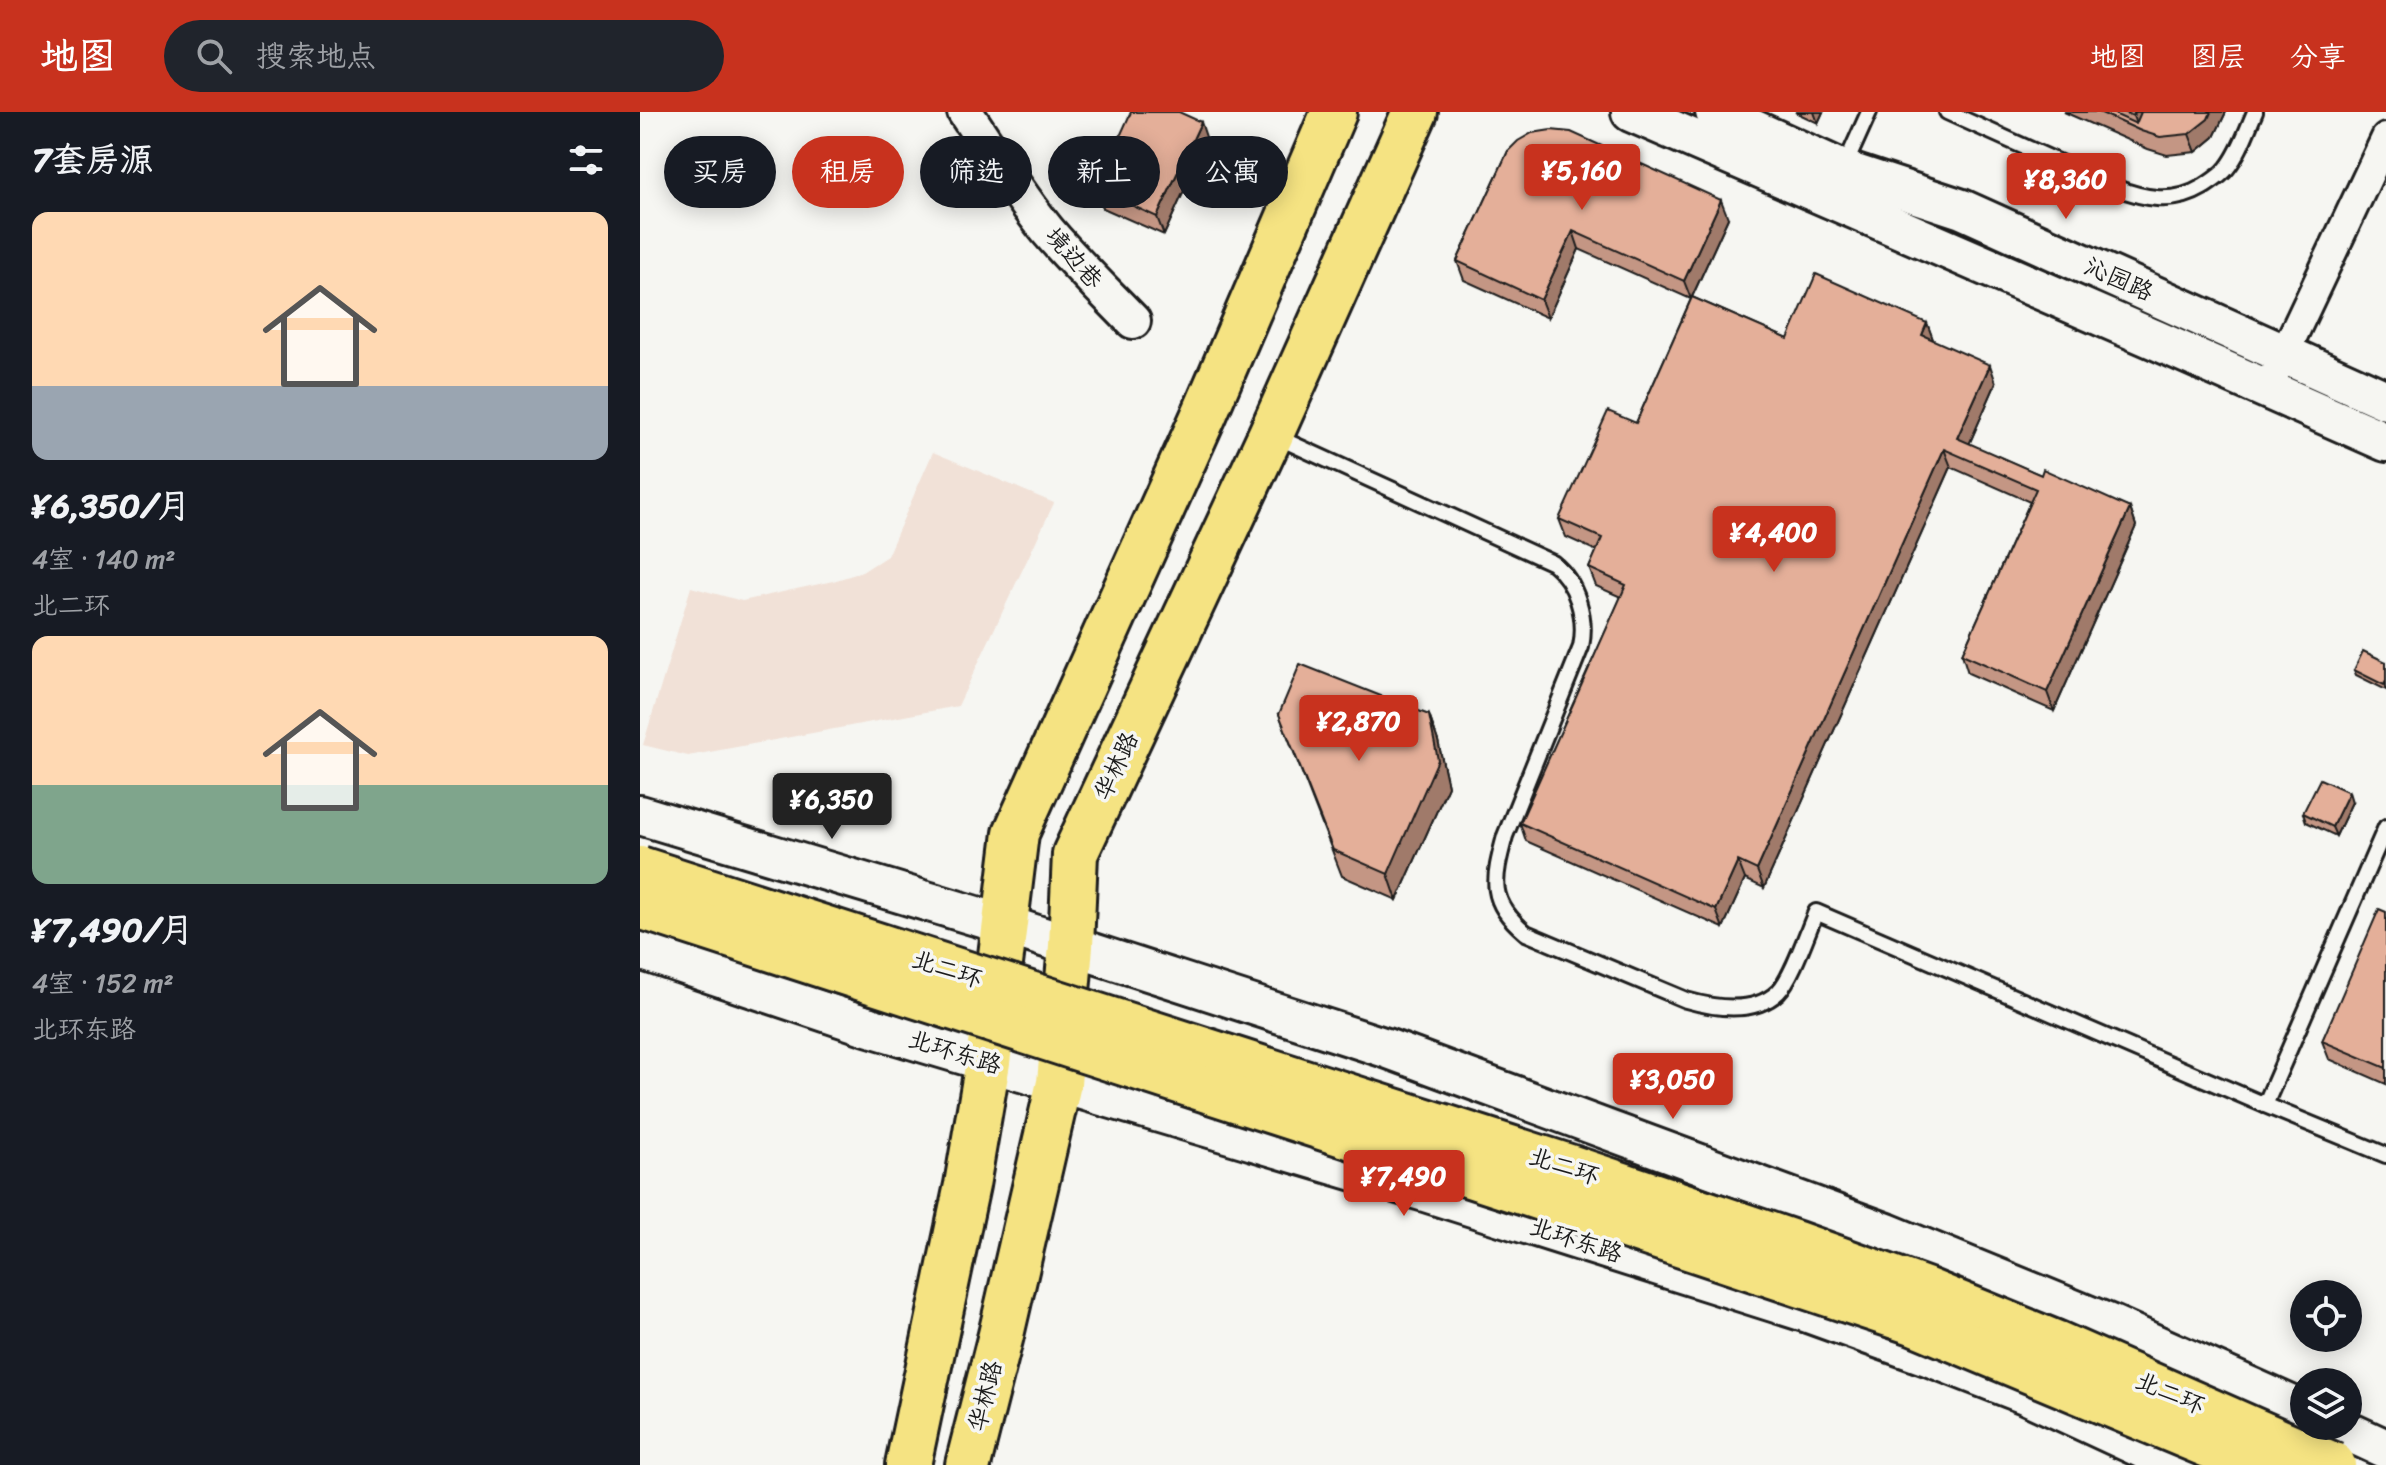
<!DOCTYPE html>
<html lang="zh">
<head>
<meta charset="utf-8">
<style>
	body { margin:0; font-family:Sriracha,"LXGW WenKai TC",sans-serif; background:#20242c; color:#f1f3f6; height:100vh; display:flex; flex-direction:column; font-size:30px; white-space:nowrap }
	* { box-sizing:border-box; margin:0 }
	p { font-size:26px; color:#9ea1a6 }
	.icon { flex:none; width:44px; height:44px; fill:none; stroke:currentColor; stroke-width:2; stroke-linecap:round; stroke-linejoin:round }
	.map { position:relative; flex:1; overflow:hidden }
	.panel { display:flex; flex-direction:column; background:#171b24; width:640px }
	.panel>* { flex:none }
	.guide { position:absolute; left:24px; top:24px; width:760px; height:72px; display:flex; gap:16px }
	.tools { position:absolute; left:1650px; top:1168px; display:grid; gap:16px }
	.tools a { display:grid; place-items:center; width:72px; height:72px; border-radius:50%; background:#171b24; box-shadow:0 4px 20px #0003; font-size:40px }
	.price { position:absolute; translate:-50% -68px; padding:0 18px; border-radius:8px; background:#c8321e; color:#fff; font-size:26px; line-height:52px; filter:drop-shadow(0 2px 4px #0008) }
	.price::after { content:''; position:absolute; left:50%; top:48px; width:24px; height:18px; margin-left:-12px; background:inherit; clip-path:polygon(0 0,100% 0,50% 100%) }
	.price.selected { background:#222; color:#fff }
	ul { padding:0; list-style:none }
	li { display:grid; align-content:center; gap:16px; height:424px; padding:0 32px }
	li span { display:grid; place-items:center; height:248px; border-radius:16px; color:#555 }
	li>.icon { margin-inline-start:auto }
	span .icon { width:144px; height:144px; fill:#fffc; stroke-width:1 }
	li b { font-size:34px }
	h2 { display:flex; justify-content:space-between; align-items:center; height:96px; padding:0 32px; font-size:34px }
	.pill { padding:0 28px; border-radius:36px; background:#171b24; box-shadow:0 4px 20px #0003; font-size:28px; line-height:72px }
	.pill.selected { background:#c8321e; color:#fff }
	header { display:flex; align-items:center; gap:48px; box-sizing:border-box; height:112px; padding:0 40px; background:#c8321e; color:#fff }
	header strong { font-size:38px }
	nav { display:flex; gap:44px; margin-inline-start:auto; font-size:28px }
	.search { width:560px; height:72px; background:#20242c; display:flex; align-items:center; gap:20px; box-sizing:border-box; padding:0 28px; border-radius:44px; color:#9ea1a6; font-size:30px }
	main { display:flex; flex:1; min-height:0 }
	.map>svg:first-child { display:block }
</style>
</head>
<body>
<header>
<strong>地图</strong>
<div class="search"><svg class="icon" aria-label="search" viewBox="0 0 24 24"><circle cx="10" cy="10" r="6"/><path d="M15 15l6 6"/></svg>搜索地点</div>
<nav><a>地图</a><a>图层</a><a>分享</a></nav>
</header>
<main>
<section class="panel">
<h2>7套房源<svg class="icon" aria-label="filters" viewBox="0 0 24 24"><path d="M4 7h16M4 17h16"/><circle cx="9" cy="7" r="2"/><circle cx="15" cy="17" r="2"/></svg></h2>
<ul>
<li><span style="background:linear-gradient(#ffd9b3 70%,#9aa5b1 0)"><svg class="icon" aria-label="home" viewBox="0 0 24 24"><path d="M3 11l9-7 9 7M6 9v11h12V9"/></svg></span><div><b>¥6,350/月</b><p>4室 · 140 m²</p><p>北二环</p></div></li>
<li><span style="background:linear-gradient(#ffd9b3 60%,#7fa58c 0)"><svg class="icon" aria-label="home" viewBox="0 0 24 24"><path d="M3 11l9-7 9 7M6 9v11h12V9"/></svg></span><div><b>¥7,490/月</b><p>4室 · 152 m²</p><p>北环东路</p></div></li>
</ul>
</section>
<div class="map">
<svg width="1746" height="1353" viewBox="0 0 1746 1353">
	<rect width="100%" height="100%" fill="#f6f6f2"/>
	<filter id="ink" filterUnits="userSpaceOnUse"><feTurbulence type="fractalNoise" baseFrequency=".0125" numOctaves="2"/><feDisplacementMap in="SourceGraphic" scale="16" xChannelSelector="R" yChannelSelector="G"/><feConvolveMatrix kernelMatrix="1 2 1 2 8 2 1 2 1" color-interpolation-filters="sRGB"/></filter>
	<g filter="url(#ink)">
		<path fill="#f1e1d7" d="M293 340 414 391 318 594 48 644 3 633 51 475 102 489 193 469 222 460 247 444Z"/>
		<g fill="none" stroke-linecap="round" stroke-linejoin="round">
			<defs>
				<g id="service">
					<path d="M1307 0 1474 75C1505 87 1533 93 1563 75 1572 69 1581 64 1587 56 1600 40 1607 18 1615 0"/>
					<path d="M1203 58 1229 0"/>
					<path d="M635 324 913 451C937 470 947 506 941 535L865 724C853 769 848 789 886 821L1046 888C1074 896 1114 903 1138 880 1152 866 1167 821 1176 800L1625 993 1746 715"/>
					<path d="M1625 993 1746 1043"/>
				</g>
				<path id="minor" d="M1637 257 1746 26"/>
				<path id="tertiary" d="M325 0C352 40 377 81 407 118 434 150 464 179 493 209"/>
				<g id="secondary">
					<path d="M991 0 1516 228 1746 330"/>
					<path d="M1075 0 1203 58 1322 97 1746 288"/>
					<path d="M0 703 366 813 746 936 1247 1121 1472 1213 1664 1299"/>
					<path d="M0 838 227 914 785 1080 1168 1201 1290 1245 1385 1282 1538 1353"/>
					<path d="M1696 1314 1746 1337"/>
				</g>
				<g id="primary">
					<path d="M268 1353 327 1073 348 950 376 721 564 303 694 0"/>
					<path d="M328 1353 361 1223 419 971 431 834 435 742 631 322 775 0"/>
				</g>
			</defs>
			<use href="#service" stroke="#1c1c1c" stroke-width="20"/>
			<use href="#minor" stroke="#1c1c1c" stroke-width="34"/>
			<use href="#tertiary" stroke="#1c1c1c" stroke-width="40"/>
			<use href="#secondary" stroke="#1c1c1c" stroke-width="44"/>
			<use href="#primary" stroke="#1c1c1c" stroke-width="50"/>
			<use href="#service" stroke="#f6f6f2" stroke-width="14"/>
			<use href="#minor" stroke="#f6f6f2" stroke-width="28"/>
			<use href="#tertiary" stroke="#f6f6f2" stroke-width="34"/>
			<use href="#secondary" stroke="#f6f6f2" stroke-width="38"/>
			<use href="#primary" stroke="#f5e382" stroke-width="44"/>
			<defs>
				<g id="trunk-bridge">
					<path d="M0 757 929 1055 1157 1132 1285 1178 1415 1231 1693 1353"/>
					<path d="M0 794 919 1092 1273 1210 1616 1353"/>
				</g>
			</defs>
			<use href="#trunk-bridge" stroke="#1c1c1c" stroke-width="50" stroke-linecap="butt"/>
			<use href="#trunk-bridge" stroke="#f5e382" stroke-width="44"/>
		</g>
		<g fill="#c49684" stroke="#1c1c1c" stroke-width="2">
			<path d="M1155 0H1183L1178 11Z"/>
			<path d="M1424 0H1586L1574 25 1556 40 1527 43 1508 37Z"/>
			<path d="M567 28 524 123 463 96 456 77Z"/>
			<path d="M868 39 1088 106 1052 185 1148 227 1287 211 1293 228 1356 271 1329 332 1401 363 1490 396 1496 414 1414 599 1328 561 1322 542 1390 390 1311 355 1124 776 1105 767 1083 816 886 729 880 711 981 485 956 474 949 456 957 439 926 425 919 407 996 311 1051 187 939 137 908 206 824 168 817 149Z"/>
			<path d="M1746 550V578L1716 563 1714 558Z"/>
			<path d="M639 602 789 603 798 629 808 674 757 788 702 764Z"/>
			<path d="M1712 690 1696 724 1666 710 1663 701Z"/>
			<path d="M1746 800V972L1689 947 1682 929Z"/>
		</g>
		<g fill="#a07a6b" stroke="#1c1c1c" stroke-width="2">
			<path d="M1174 0H1183L1178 11Z"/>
			<path d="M1495 0H1514L1498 17 1493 4Z"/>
			<path d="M1571 0H1586L1574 25 1556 40 1549 22Z"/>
			<path d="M561 10 567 28 524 123 517 105Z"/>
			<path d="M1081 88 1088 106 1051 187 1044 169Z"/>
			<path d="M933 119 939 137 908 206 901 188Z"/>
			<path d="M1287 211 1294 230 1282 223Z"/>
			<path d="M1350 253 1356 271 1324 344 1317 326Z"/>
			<path d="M1304 337 1311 355 1124 776 1117 758Z"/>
			<path d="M1490 396 1496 414 1414 599 1407 580Z"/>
			<path d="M789 603 798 629 808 674 757 788 748 762Z"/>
			<path d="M1709 680 1712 690 1696 724 1692 715Z"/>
			<path d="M1098 749 1105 767 1083 816 1076 798Z"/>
		</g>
		<g fill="#e4af99" stroke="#1c1c1c" stroke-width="2">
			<path d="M491 0H539L561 10 517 105 456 77Z"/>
			<path d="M1459 0H1470L1496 12 1501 0H1571L1568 7 1549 22 1520 25 1501 19Z"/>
			<path d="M1484 0H1495L1493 4Z"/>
			<path d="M911 18 931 20 1081 88 1044 169 933 119 901 188 817 149 868 39 878 29 892 21Z"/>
			<path d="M1176 162 1287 211 1282 223 1350 253 1317 326 1401 363 1403 357 1490 396 1407 580 1322 542 1396 377 1304 337 1117 758 1098 749 1076 798 880 711 986 473 949 456 962 426 919 407 968 299 996 311 1052 185 1148 227Z"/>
			<path d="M1723 539 1746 550V569L1744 573 1714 558Z"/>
			<path d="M660 552 789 603 798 648 748 762 693 738 639 602Z"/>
			<path d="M1680 667 1709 680 1692 715 1663 701Z"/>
			<path d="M1739 797 1746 800V956L1682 929Z"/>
		</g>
	</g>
	<g text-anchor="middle" stroke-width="7" stroke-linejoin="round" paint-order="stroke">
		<g font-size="24" fill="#1c1c1c" stroke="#f6f6f2">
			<text transform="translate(434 146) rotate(48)" y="8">境边巷</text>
			<text transform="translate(1479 167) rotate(24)" y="8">沁园路</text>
			<text transform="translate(476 654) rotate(-65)" y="8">华林路</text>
			<text transform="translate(307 857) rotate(18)" y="8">北二环</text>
			<text transform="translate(315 940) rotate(17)" y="8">北环东路</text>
			<text transform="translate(924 1054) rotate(18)" y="8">北二环</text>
			<text transform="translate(936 1128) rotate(18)" y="8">北环东路</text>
			<text transform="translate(1530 1281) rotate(23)" y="8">北二环</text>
			<text transform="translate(345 1284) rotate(-76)" y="8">华林路</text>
		</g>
	</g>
</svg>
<div class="tools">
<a><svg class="icon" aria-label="locate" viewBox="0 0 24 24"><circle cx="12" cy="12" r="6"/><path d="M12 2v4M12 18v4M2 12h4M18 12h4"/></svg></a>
<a><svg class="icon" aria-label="layers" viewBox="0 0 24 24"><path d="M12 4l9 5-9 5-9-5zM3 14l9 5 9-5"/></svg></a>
</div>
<b class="price" style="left:942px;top:100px">¥5,160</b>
<b class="price" style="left:1426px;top:109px">¥8,360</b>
<b class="price" style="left:1134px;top:462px">¥4,400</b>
<b class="price" style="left:719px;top:651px">¥2,870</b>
<b class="price selected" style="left:192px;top:729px">¥6,350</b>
<b class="price" style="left:1033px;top:1009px">¥3,050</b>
<b class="price" style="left:764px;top:1106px">¥7,490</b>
<div class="guide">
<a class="pill">买房</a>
<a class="pill selected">租房</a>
<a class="pill">筛选</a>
<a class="pill">新上</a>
<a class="pill">公寓</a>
</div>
</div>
</main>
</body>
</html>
